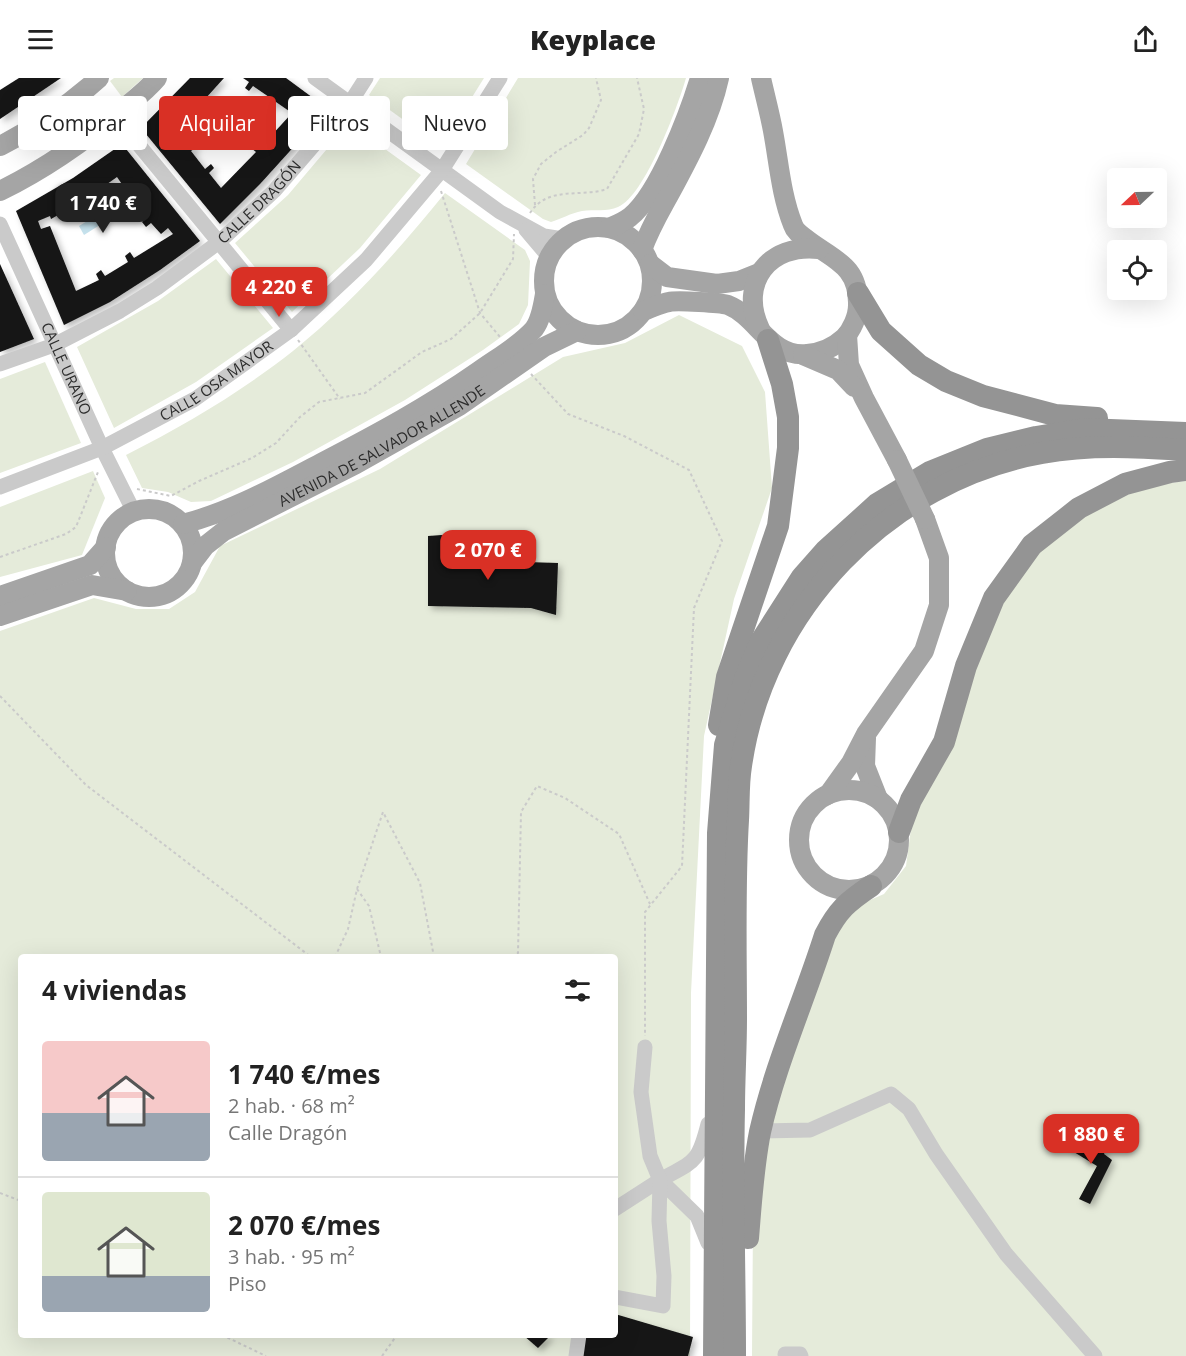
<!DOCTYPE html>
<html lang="es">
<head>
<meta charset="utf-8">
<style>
	body { margin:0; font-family:"Open Sans",sans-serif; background:#f2f2f2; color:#222; height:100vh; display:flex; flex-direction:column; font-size:22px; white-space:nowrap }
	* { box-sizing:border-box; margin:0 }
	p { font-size:20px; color:#767676 }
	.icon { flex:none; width:33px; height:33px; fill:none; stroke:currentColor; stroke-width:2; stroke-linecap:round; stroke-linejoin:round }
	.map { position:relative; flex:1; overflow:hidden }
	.side { position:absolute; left:18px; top:876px; width:600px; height:384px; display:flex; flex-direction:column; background:#fff; border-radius:6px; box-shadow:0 6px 24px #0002 }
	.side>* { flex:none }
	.hud { position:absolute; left:18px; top:18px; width:600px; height:54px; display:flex; gap:12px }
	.needle { width:39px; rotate:248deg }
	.tools { position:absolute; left:1107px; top:90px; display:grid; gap:12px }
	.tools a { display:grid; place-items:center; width:60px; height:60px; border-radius:6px; background:#fff; box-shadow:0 6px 24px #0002; font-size:30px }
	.price { position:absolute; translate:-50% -51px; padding:0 14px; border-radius:12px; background:#d93025; color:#fff; font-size:20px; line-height:39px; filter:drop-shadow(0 2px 3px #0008) }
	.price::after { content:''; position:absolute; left:50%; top:36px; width:18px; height:14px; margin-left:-9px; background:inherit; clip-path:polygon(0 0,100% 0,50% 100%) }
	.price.selected { background:#222; color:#fff }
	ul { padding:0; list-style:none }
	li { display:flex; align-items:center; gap:18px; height:150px; padding:0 24px }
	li+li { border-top:2px solid #e0e0e0 }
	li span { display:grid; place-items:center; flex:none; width:168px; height:120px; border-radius:6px; color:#555 }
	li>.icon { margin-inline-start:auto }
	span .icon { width:72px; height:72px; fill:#fffc; stroke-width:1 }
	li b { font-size:26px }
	h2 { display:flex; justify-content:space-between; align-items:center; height:72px; padding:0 24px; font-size:26px }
	.tag { padding:0 21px; border-radius:6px; background:#fff; box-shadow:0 6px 24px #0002; font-size:21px; line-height:54px }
	.tag.selected { background:#d93025; color:#fff }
	header { display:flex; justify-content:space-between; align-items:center; height:78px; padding:0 24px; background:#fff; font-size:27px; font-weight:800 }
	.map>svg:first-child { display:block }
</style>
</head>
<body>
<header><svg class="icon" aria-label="menu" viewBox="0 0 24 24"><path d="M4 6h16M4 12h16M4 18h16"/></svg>Keyplace<svg class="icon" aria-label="share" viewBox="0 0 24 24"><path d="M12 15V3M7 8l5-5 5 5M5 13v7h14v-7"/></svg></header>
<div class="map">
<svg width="1186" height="1278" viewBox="0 0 1186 1278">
	<defs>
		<filter id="shadow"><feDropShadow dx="3.5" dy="3.5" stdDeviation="3" flood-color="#0004"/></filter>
	</defs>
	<rect width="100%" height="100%" fill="#fff"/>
	<g fill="#e5ebda" fill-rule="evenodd">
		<path d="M114 0H143L122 19 110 3Z"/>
		<path d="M380 0H484L441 69 369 17Z"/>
		<path d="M518 0H686C678 28 645 118 618 129 607 134 594 131 582 133 571 135 561 141 551 144L543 141 466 86Z"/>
		<path d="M349 45 421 97 360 170 292 234 235 165 288 117Z"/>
		<path d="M445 115 525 172 530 183 528 227 519 246 483 272 405 322 293 384 211 423 191 424 168 414 142 410 126 377C185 347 241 314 293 273 350 227 399 172 445 115Z"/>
		<path d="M216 181 273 250 196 304 114 350 77 269 158 223Z"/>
		<path d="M679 237 742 268 765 314 772 410 734 521 704 658 691 915 690 1278H0V553L94 520 136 531H169L195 514 220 468 380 391 563 279 625 265ZM21 879H615V1257H21Z"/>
		<path d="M45 284 81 365 0 395V301Z"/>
		<path d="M93 393 105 420 82 477 0 499V429Z"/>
		<path d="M1186 403V1278H752L753 1142 764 1064 828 864 854 829 884 816 906 788 914 728 990 542 1016 496 1074 440 1132 410Z"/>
	</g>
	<path fill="#c5e1ec" d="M109 130 114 138 84 157 79 148Z"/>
	<g fill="#141414" fill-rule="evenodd" filter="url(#shadow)">
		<path d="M19 0H61L0 41V12Z"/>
		<path d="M190 0H224L205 21 210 25 206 29 202 25 174 52 188 69 193 65 197 69 191 73 205 91 211 86 214 90 209 95 221 110 256 74 251 70 255 66 260 70 292 35 276 24 272 30 268 27 272 21 253 8 249 13 245 10 249 4 243 0H286L328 31 260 106 220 146 141 50Z"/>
		<path d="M122 66 200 163 160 192 110 224 64 247 16 133 73 100ZM117 99 126 112 121 116 125 121 131 117 147 139 142 144 146 149 151 145 161 156 168 150 173 156 134 180 130 174 125 178 128 184 105 198 101 192 96 196 99 202 76 213 50 148 41 151 38 143 50 138 51 141 81 124 85 130 90 127 86 121Z"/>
		<path d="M0 186 34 261 0 274Z"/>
		<path d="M456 456 458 482 558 485 556 537 531 530 428 528V458Z"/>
		<path d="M1075 1056 1105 1073 1104 1076 1112 1082 1090 1126 1079 1121 1097 1088 1069 1071Z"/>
		<path d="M615 1236 693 1259 688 1278H581L586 1257H615Z"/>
		<path d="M523 1257H551L538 1270Z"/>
	</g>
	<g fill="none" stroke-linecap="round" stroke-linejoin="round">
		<g stroke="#cacaca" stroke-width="2" stroke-dasharray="3 3" stroke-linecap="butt">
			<path d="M441 113 480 235 500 259"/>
			<path d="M535 127 533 101 541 86 556 74 583 57 589 50 601 22 596 0"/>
			<path d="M530 135C548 107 581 120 607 111L639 56 644 31 637 0"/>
			<path d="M298 262 340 321"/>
			<path d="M531 296 568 336 624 358 689 392 722 463 694 530 682 788 645 834V958"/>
			<path d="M137 411 171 418 199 403 252 380 276 365 300 339 319 324 365 315 422 274 451 261 480 235 513 181 514 156"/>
			<path d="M0 479 66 456 76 449 98 394"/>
			<path d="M0 618 86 707 311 879"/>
			<path d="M357 811 369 828 381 879"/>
			<path d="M335 879 348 851 357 811 383 734 420 805 434 879"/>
			<path d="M512 879 518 875 521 734 537 708 565 720 619 756 650 826"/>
			<path d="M0 1115 21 1123"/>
			<path d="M222 1257 266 1278"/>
			<path d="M382 1278 397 1257"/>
		</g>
		<g stroke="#cacaca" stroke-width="15">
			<path d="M315 0 500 134 544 158 563 161"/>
			<path d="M115 38 291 252"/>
			<path id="s1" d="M0 146 102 370 134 434"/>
			<path d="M526 152 549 179"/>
			<path id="s2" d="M0 286 54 267 120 233 157 210 219 164 274 113 350 25 366 0"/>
			<path id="s3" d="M0 409 102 370 195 321 291 252 366 182 442 92 500 0"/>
			<path d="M708 1046C698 1086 694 1083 660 1102L697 1138 708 1165"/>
			<path d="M761 1053 810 1052 891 1016 909 1031 936 1076 1006 1176 1095 1278"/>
			<path d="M615 1131 660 1102"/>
			<path d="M615 1219 663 1228 664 1198 659 1143 660 1102 650 1078 641 1014 645 969"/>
			<path d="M785 1276H800L801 1278"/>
			<path d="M576 1278 579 1257"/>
		</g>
		<g stroke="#a5a5a5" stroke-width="20">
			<path d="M0 68C35 50 70 26 99 0"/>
			<path d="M0 113C45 91 85 63 123 31 135 21 147 12 157 0"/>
			<circle cx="598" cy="203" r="54"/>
			<path d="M609 150C616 147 624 144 630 139 659 116 689 36 700 0"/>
			<path d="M642 172C650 150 658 137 669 117 689 80 710 41 719 0"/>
			<path d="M650 186 667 199 717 206 739 203 759 195"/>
			<path d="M643 233C652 230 661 225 669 224 677 222 722 225 728 227 758 239 770 280 807 276 822 275 833 270 844 260 852 252 858 238 858 227 859 186 831 181 805 160 799 156 795 153 793 147 781 117 779 85 773 53 770 36 765 18 761 0"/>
			<path d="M760 251C738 205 769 165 819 171"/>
			<path d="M847 257 849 287 864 320 897 382"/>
			<path d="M803 277 838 292 854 309"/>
			<circle cx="149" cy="475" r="44"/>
			<path d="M183 446C233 433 275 409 321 385 375 357 429 328 479 293 497 280 519 268 534 251 541 242 543 228 545 216"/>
			<path id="s4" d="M192 485 205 468 224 453 356 386 459 328 544 269 577 253"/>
			<path d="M0 518 90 487 106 469"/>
			<path d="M0 538 92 507 127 513"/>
			<path d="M866 660 865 688 878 721"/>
			<circle cx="849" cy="762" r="50"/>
			<path d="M828 717 851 685 866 656 924 573 939 527V480L925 441"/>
		</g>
		<g stroke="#949494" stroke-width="22">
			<path d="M858 215 881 253 919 287 946 303 983 318 1055 337 1097 340"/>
			<path d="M719 647 727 599 778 448 788 370V339L782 306 768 262"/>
			<path d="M899 754 911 722 944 664 966 588 994 520 1032 467 1079 430 1125 406 1170 394 1186 392"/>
			<path d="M748 1160C751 1124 753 1089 760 1054 775 987 804 923 825 857 838 832 847 824 871 808"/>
			<path d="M714 1278 718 755 725 667 746 598 761 563 802 499 825 473 877 426 930 394 987 371 1036 359 1085 351 1186 355"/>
			<path d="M735 1278C735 1196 732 1113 734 1031 734 1001 736 971 736 941 736 875 734 808 738 742 739 724 738 706 741 688 763 533 888 402 1042 375 1090 366 1138 369 1186 372"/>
		</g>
		<path stroke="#a5a5a5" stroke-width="20" d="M897 382 925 441"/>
	</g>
	<g text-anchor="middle" stroke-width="6" stroke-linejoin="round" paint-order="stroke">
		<g font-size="15" fill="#2d2d2d" stroke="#fff">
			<text dy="5" stroke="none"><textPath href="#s2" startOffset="309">CALLE DRAGÓN</textPath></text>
			<text dy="5" stroke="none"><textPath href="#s1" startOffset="159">CALLE URANO</textPath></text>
			<text dy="5" stroke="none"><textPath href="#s3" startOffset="242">CALLE OSA MAYOR</textPath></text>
			<text dy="5" stroke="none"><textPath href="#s4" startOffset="225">AVENIDA DE SALVADOR ALLENDE</textPath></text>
		</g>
	</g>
</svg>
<div class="tools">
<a><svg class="needle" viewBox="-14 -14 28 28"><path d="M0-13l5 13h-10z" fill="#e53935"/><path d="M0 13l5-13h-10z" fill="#767676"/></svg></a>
<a><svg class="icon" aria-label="locate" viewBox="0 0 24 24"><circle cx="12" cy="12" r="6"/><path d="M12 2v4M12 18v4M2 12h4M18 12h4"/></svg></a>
</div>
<b class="price selected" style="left:103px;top:156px">1 740 €</b>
<b class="price" style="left:279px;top:240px">4 220 €</b>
<b class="price" style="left:488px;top:503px">2 070 €</b>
<b class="price" style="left:1091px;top:1087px">1 880 €</b>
<div class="hud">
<a class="tag">Comprar</a>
<a class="tag selected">Alquilar</a>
<a class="tag">Filtros</a>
<a class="tag">Nuevo</a>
</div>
<section class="side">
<h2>4 viviendas<svg class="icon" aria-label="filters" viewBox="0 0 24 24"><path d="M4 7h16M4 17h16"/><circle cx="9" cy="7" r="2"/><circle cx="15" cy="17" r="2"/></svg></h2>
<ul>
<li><span style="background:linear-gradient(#f6c9c9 60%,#9aa5b1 0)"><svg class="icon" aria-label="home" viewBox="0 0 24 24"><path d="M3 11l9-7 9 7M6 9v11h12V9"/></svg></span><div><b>1 740 €/mes</b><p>2 hab. · 68 m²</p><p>Calle Dragón</p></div></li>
<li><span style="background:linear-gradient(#dfe7d0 70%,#9aa5b1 0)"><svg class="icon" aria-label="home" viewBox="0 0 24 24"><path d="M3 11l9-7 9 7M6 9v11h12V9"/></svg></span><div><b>2 070 €/mes</b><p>3 hab. · 95 m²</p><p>Piso</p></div></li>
</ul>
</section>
</div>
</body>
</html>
